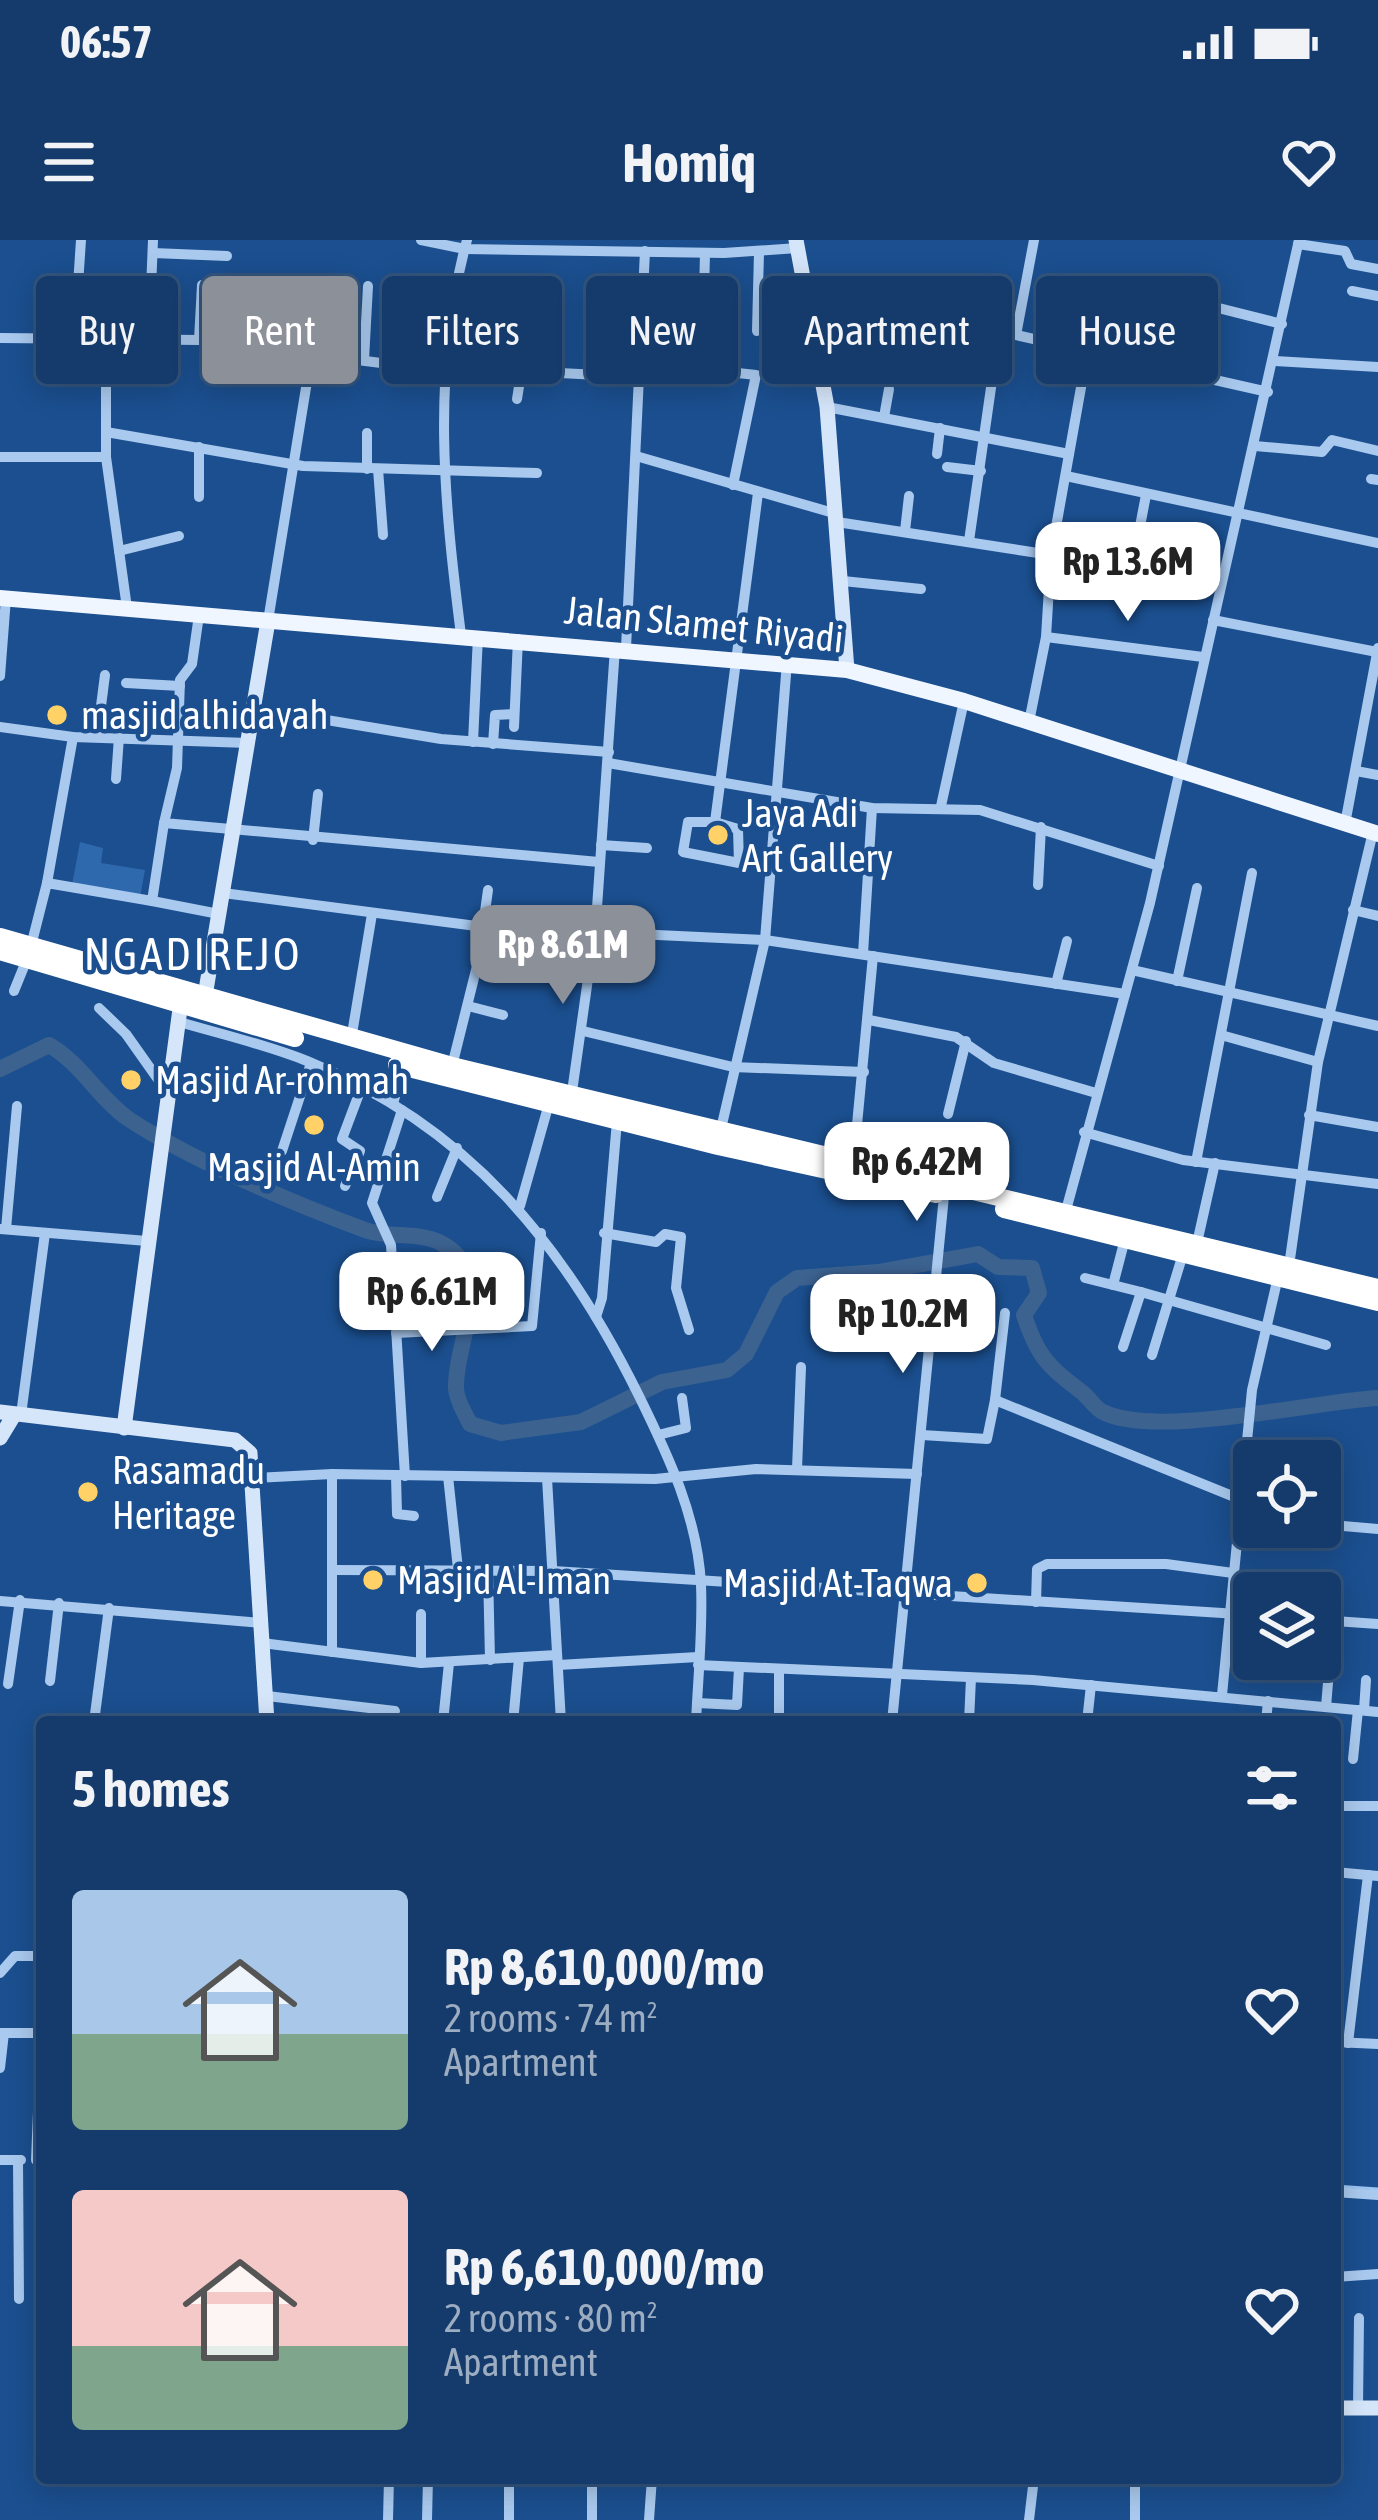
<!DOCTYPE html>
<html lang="en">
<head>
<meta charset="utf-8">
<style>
	body { margin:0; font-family:"Asap Condensed",sans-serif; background:#214673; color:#f1f3f6; height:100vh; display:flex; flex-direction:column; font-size:45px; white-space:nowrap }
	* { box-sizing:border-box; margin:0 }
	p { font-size:39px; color:#9dadc1 }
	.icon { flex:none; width:66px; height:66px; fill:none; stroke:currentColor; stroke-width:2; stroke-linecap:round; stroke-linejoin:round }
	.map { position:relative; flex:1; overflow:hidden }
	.sheet { position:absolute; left:36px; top:1476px; width:1305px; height:768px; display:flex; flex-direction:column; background:#143b6b; border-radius:12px; box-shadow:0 6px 30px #0003,0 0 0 3px #33557e }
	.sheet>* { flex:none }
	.banner { position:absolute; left:36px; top:36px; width:1308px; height:108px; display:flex; gap:24px }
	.buttons { position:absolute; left:1233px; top:1200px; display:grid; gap:24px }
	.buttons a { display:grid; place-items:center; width:108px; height:108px; border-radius:12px; background:#143b6b; box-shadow:0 6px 30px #0003,0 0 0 3px #33557e; font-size:60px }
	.price { position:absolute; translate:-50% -102px; padding:0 27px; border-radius:24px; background:#fff; color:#222; font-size:39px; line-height:78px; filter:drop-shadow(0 3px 6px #0008) }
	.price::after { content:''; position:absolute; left:50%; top:72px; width:36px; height:27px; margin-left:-18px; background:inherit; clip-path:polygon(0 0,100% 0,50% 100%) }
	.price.on { background:#8c9099; color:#fff }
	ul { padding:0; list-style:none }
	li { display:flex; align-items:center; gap:36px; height:300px; padding:0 36px }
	li span { display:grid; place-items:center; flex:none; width:336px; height:240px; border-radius:12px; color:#555 }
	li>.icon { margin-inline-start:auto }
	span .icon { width:144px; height:144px; fill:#fffc; stroke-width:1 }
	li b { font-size:51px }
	h2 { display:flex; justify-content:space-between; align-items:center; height:144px; padding:0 36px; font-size:51px }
	.pill { padding:0 42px; border-radius:12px; background:#143b6b; box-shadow:0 6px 30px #0003,0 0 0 3px #33557e; font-size:42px; line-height:108px }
	.pill.on { background:#8c9099; color:#fff }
	.status { display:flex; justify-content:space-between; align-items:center; height:84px; padding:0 60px; background:#143b6b; direction:ltr }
	.status svg { height:33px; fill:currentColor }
	header { display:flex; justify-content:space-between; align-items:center; height:156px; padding:0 36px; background:#143b6b; font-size:54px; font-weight:700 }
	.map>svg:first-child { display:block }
</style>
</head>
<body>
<div class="status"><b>06:57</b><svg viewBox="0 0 49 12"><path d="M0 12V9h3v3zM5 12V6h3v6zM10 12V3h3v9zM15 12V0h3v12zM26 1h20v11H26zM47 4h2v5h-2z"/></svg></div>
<header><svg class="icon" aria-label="menu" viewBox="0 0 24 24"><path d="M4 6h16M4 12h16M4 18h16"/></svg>Homiq<svg class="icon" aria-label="heart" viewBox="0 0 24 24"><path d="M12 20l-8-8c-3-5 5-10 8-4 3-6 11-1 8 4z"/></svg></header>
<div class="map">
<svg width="1378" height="2280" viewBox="0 0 1378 2280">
	<rect width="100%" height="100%" fill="#1b4f8f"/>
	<path fill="#2e69ad" d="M80 602 103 608 101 623 145 630 140 658 72 645Z"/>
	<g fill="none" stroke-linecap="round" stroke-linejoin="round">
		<path stroke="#9cc4f0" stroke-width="3" d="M1335 1946 1378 1949"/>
		<path stroke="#3c6290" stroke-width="16" d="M0 829 49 805C81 823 99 859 130 880 193 921 293 963 365 990 388 998 418 992 439 1002 499 1031 454 1103 456 1149 457 1162 465 1173 470 1184L501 1193 581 1182 662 1142 727 1130 746 1114 777 1052 797 1038 878 1032 978 1014 998 1027 1032 1028 1039 1053 1024 1075C1038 1118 1048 1126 1083 1153 1089 1158 1096 1169 1103 1172 1156 1199 1315 1161 1378 1158"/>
		<g stroke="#a9c9ee" stroke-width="10">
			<path d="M421 0 465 9 724 13 798 8"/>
			<path d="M1298 4 1345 11 1351 24 1378 29"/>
			<path d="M153 13 227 16"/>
			<path d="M78 45 81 0"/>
			<path d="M1352 51 1378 56"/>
			<path d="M1155 52 1282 84"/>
			<path d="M704 54 705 13"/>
			<path d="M757 91 759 12"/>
			<path d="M1016 95 1034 0"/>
			<path d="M0 98 106 99"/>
			<path d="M149 99 153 0"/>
			<path d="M819 99 888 83H924L1016 95 1268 152"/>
			<path d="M199 100 202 45"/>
			<path d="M364 120 368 46"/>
			<path d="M1275 121 1378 127"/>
			<path d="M637 122 756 135 733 245"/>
			<path d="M531 128 536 96"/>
			<path d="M517 159 522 128"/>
			<path d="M827 167 1069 214"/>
			<path d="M884 177 889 149"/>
			<path d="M106 192 303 226 537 233"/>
			<path d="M1255 206 1322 212 1332 200 1378 211"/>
			<path d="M937 214 940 188"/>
			<path d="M636 216 837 274"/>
			<path d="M0 217H106"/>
			<path d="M947 227 981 231"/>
			<path d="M367 229V193"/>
			<path d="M378 229 383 295"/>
			<path d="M1066 236 1378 303"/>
			<path d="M1371 239 1378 240"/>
			<path d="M199 257V207"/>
			<path d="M837 282 1051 315"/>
			<path d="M905 291 909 256"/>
			<path d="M969 301 999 92"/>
			<path d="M1137 302 1146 255"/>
			<path d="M119 311 179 296"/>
			<path d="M843 341 921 349"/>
			<path d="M127 368 106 217V99L199 100 389 124 636 137"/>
			<path d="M199 375 192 424 180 440 177 528 164 583 599 622"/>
			<path d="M1213 380 1377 412"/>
			<path d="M268 381 311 117"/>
			<path d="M461 395C444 261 431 132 467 0"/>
			<path d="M1046 397 1203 417"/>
			<path d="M626 408 645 11"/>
			<path d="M0 436 6 358"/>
			<path d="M126 443 180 446"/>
			<path d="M254 468 441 499 609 512"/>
			<path d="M1029 482 1046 397 1051 315 1087 114"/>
			<path d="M0 487 73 497 248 503"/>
			<path d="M514 487 518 399"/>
			<path d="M97 497 105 435"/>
			<path d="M473 502 478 396"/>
			<path d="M493 504 495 475 514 474"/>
			<path d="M608 523 872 568 980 570 1159 626"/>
			<path d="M1356 531 1378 535"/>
			<path d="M116 539 119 497"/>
			<path d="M941 566 964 461"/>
			<path d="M715 582H688L683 612 739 623 738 589 715 582 758 253"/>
			<path d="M1345 584 1378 408"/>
			<path d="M313 600 318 554"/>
			<path d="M601 605 647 608"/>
			<path d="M47 643 73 497"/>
			<path d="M1038 645 1041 587"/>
			<path d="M223 653 484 687 765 700 1125 754"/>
			<path d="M152 661 219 674"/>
			<path d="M1353 670 1378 676"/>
			<path d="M31 706 47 643 152 661 164 583"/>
			<path d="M863 714 872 568"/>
			<path d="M1132 730 1378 786"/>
			<path d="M1177 741 1197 648"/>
			<path d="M1056 744 1067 701"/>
			<path d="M14 751 27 719"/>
			<path d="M468 766 503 775"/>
			<path d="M99 768 126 794 167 852"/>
			<path d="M869 780 956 797 994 823 1096 853"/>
			<path d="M176 781C220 794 265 804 307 821 468 886 564 1004 639 1156 668 1215 698 1278 701 1345 703 1390 698 1437 696 1482"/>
			<path d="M583 791 733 827 864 832"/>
			<path d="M1221 795 1318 822"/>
			<path d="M351 800 372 674"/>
			<path d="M452 826 478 722 488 650"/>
			<path d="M571 859 596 682 615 408"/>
			<path d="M393 864 403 826"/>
			<path d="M402 870 372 963 391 1005 405 1236"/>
			<path d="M948 874 966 801"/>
			<path d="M1309 875 1378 887"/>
			<path d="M1084 892 1183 920 1378 944"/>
			<path d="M720 893 765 700 787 422"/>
			<path d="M282 911 311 823"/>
			<path d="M1196 922 1252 633"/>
			<path d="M853 927 873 716"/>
			<path d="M345 946 360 911 342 899 362 846"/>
			<path d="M437 957 457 908"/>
			<path d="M520 966 550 860"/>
			<path d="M1065 974 1150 663 1299 0"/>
			<path d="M0 989 147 1001"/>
			<path d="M6 989 17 866"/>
			<path d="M604 993 656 1002 665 994 681 997 676 1048 689 1090"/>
			<path d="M1197 1003 1215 923"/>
			<path d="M1289 1026 1318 822 1373 592"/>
			<path d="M1085 1038 1141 1052"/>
			<path d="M1113 1045 1125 999"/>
			<path d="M596 1077 602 1058 617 881"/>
			<path d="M396 1093 532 1086 541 993"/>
			<path d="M1123 1107 1141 1052 1326 1105"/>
			<path d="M1152 1115 1183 1014"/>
			<path d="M995 1160 1005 1073"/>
			<path d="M21 1175 45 993"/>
			<path d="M658 1195 686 1188 682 1158"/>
			<path d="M922 1195 987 1199 995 1160 1242 1260"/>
			<path d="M797 1229 801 1127"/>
			<path d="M396 1236 397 1274 414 1276"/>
			<path d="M448 1236 458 1329"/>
			<path d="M255 1238 332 1234 655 1239 756 1229 917 1234"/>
			<path d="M547 1238 561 1482"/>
			<path d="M1320 1284 1378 1289"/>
			<path d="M332 1330 553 1331 1254 1375"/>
			<path d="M488 1330 490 1420"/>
			<path d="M0 1361 262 1383"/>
			<path d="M1036 1362 1037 1329 1047 1324H1166L1233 1333"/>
			<path d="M1320 1380 1378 1384"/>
			<path d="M262 1403 421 1423 557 1415"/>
			<path d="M332 1412V1234"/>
			<path d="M421 1423V1374"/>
			<path d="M558 1425 698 1417"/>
			<path d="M698 1425 1033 1440 1378 1472"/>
			<path d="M50 1441 59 1363"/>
			<path d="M8 1444 20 1360"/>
			<path d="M1222 1455 1252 1150 1278 1037"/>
			<path d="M267 1456 395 1471"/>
			<path d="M697 1463 737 1465 739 1428"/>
			<path d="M1326 1467 1333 1381"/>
			<path d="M1364 1470 1366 1440"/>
			<path d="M514 1472 519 1418"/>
			<path d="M94 1482 109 1368"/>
			<path d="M443 1482 449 1423"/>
			<path d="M779 1482V1430"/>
			<path d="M892 1482 944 956"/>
			<path d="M969 1482 971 1438"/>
			<path d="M1087 1482 1091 1445"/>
			<path d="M1266 1482 1268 1461"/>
			<path d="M1353 1519 1358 1470"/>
			<path d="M1335 1566H1378"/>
			<path d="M1335 1632 1378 1636"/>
			<path d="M0 1733 15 1716H42"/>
			<path d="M0 1793H42"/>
			<path d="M1335 1802 1378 1804"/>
			<path d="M1348 1803 1368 1635"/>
			<path d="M0 1828 4 1793"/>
			<path d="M0 1920H21"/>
			<path d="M18 1920 19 2059"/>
			<path d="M36 1920 38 1872"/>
			<path d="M1335 1952 1378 1955"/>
			<path d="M1335 2037 1378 2034"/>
			<path d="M1358 2168 1359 2078"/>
			<path d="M592 2238V2280"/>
			<path d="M1135 2238V2280"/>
			<path d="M388 2280 389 2238"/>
			<path d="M427 2280 428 2238"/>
			<path d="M509 2280V2238"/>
			<path d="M649 2280 652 2238"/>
			<path d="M1029 2280 1034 2238"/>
		</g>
		<g stroke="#d6e6fa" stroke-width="15">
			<path d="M796 0 827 167 847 430"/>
			<path d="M204 762 268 381"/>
			<path d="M0 1172 235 1200 250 1213 267 1482"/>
			<path d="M124 1188 182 754"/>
			<path d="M0 1198 14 1175"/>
			<path d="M1335 2168H1378"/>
		</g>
		<path stroke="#f0f6ff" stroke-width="16" d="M0 358 847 430 964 461 1378 594"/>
		<g stroke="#fff" stroke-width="18">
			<path d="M0 697 452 826 1378 1048"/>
			<path d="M0 711 295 798"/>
			<path d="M397 825 718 906 936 954"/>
			<path d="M1004 969 1378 1062"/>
		</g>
	</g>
	<g fill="#ffd166" stroke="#1b4f8f" stroke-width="4.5">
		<circle cx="57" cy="475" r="12"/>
		<circle cx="718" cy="595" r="12"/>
		<circle cx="131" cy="840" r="12"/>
		<circle cx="314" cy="885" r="12"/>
		<circle cx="88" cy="1252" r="12"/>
		<circle cx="373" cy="1340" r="12"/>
		<circle cx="977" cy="1343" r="12"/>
	</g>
	<g text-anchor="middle" stroke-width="9" stroke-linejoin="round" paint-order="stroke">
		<g font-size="39" fill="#fff" stroke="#1b4f8f">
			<text transform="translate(704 384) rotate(6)" y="14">Jalan Slamet Riyadi</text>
		</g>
		<g font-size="39" fill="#fff" stroke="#1b4f8f" text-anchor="start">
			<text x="81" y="489">masjid alhidayah</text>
			<text x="742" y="587">Jaya Adi<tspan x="742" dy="45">Art Gallery</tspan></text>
			<text x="155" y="854">Masjid Ar-rohmah</text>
			<text x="314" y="941" text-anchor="middle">Masjid Al-Amin</text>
			<text x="112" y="1244">Rasamadu<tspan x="112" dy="45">Heritage</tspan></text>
			<text x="397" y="1354">Masjid Al-Iman</text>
			<text x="953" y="1357" text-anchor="end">Masjid At-Taqwa</text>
		</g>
		<g font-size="45" letter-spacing="3" fill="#fff" stroke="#1b4f8f">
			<text x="193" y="730">NGADIREJO</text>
		</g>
	</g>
</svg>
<div class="buttons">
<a><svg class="icon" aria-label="locate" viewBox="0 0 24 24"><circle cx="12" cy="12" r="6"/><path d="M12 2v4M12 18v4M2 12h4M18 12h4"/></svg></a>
<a><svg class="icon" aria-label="layers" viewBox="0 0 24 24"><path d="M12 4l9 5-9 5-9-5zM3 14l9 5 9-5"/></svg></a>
</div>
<b class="price" style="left:1128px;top:384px">Rp 13.6M</b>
<b class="price on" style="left:563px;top:767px">Rp 8.61M</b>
<b class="price" style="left:917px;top:984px">Rp 6.42M</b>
<b class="price" style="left:432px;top:1114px">Rp 6.61M</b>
<b class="price" style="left:903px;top:1136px">Rp 10.2M</b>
<div class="banner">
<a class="pill">Buy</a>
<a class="pill on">Rent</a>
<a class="pill">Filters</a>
<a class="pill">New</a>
<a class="pill">Apartment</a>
<a class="pill">House</a>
</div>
<section class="sheet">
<h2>5 homes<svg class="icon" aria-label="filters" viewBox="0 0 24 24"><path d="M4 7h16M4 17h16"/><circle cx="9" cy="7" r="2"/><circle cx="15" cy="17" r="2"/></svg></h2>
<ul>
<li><span style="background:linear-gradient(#a9c7e8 60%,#7fa58c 0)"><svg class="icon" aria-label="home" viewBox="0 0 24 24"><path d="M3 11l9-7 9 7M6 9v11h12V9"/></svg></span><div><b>Rp 8,610,000/mo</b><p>2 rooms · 74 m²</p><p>Apartment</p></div><svg class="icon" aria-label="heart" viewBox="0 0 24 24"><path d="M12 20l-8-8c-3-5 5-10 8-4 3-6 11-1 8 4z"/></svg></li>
<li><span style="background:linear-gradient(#f6c9c9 65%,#7fa58c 0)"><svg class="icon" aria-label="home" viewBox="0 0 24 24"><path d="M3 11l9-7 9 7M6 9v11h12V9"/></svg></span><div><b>Rp 6,610,000/mo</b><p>2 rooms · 80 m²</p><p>Apartment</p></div><svg class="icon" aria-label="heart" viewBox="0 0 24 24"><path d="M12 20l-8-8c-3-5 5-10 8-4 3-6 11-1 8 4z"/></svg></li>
</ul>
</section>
</div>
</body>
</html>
